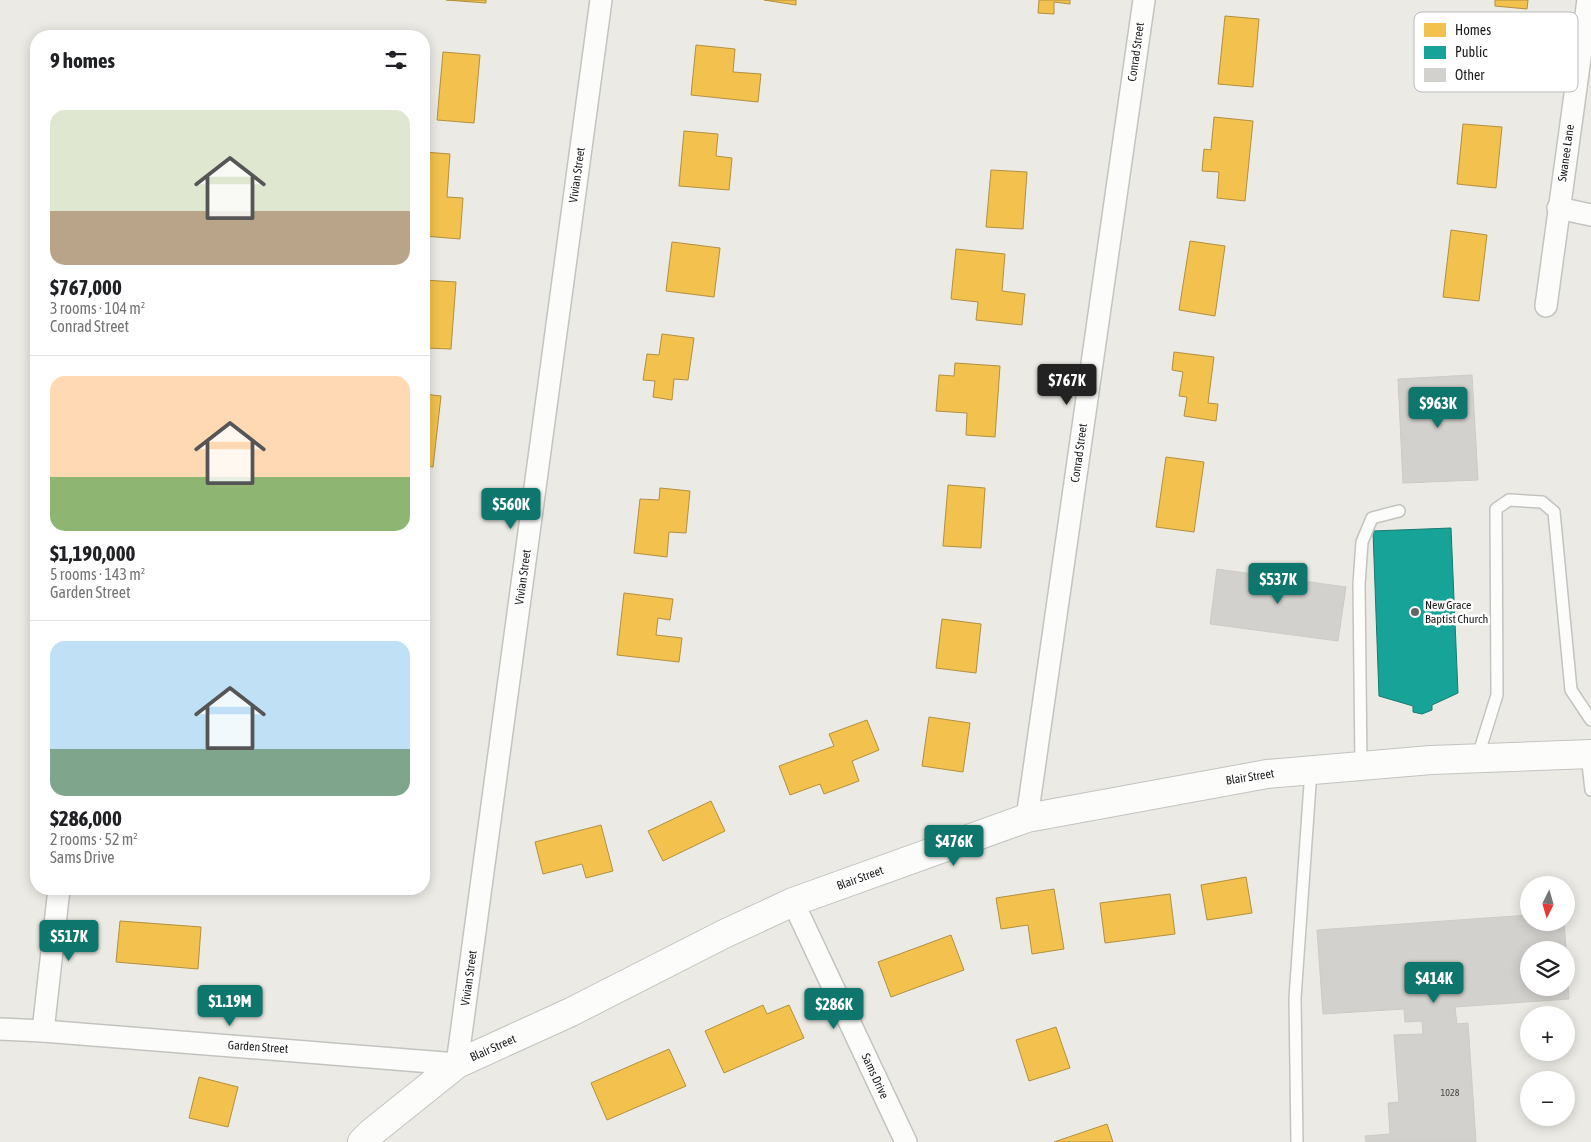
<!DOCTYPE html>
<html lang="en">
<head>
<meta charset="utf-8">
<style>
	body { margin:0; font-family:"Asap Condensed",sans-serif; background:#f2f2f2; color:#202124; height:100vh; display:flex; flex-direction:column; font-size:19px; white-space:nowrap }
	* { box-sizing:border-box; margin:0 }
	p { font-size:16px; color:#757577 }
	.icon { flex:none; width:28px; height:28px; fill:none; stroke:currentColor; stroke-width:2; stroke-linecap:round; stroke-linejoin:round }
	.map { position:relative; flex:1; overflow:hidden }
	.details { position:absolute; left:30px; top:30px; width:400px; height:865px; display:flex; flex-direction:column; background:#fff; border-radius:20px; box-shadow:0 2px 12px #0003 }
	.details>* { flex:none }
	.needle { width:32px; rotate:185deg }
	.fabs { position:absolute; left:1520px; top:876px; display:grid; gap:10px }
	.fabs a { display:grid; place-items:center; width:55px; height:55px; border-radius:50%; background:#fff; box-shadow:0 2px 12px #0003; font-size:25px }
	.price { position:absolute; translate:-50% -42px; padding:0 11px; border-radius:5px; background:#0f766e; color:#fff; font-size:16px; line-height:32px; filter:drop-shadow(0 1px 2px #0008) }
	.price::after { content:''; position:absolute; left:50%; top:30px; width:15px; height:11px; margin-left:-8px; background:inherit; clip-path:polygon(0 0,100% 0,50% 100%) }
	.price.selected { background:#222; color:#fff }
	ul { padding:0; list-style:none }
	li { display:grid; align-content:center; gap:10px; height:265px; padding:0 20px }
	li+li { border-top:1px solid #e0e0e0 }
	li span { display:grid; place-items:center; height:155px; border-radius:15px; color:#555 }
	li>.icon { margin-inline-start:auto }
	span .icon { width:90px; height:90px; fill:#fffc; stroke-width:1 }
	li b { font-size:21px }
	h2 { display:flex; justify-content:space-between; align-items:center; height:60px; padding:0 20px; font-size:21px }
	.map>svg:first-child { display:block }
</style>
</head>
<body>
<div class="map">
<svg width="1591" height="1142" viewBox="0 0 1591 1142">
	<rect width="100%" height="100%" fill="#ebeae4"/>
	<g fill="#f2c14e" stroke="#b2903f">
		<path d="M446 0H486V3Z"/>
		<path d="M764 0H796V5Z"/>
		<path d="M1039 0H1070V4L1054 2V14L1038 13Z"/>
		<path d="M1495 0H1528L1527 9 1495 6Z"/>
		<path d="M1225 16 1259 19 1253 87 1218 84Z"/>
		<path d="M696 45 735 49 733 72 761 74 758 102 691 95Z"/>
		<path d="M443 52 480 55 474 123 437 120Z"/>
		<path d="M1214 117 1253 121 1245 201 1217 198 1219 172 1202 171 1204 149 1211 150Z"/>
		<path d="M1463 124 1502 127 1496 188 1457 184Z"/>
		<path d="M684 131 718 134 716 156 732 158 729 190 679 186Z"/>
		<path d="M424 152 450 154 447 197 463 198 460 239 424 236Z"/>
		<path d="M991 170 1027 172 1023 229 986 227Z"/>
		<path d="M1451 230 1487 235 1479 301 1443 297Z"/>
		<path d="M1190 241 1225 246 1215 316 1179 310Z"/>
		<path d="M672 242 720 248 714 297 666 291Z"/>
		<path d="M956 249 1005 254 1002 291 1025 294 1022 325 976 320 978 302 951 299Z"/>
		<path d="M424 280 456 282 451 349 424 348Z"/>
		<path d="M662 334 694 338 688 380 674 379 672 400 653 397 655 381 643 380 647 354 659 355Z"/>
		<path d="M1174 352 1214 357 1208 403 1218 404 1216 421 1184 416 1187 397 1179 396 1183 372 1172 370Z"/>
		<path d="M955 363 1000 366 995 437 966 435 967 413 936 411 939 375 954 376Z"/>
		<path d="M424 394 441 396 433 467 424 466Z"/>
		<path d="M1166 457 1204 462 1194 532 1156 527Z"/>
		<path d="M948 485 985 488 981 548 943 546Z"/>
		<path d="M660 488 690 491 686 533 669 532 667 557 634 553 640 499 659 500Z"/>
		<path d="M624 593 673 599 670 620 658 618 656 635 682 638 679 662 617 655Z"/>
		<path d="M942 619 981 624 976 673 936 668Z"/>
		<path d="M929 717 970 723 963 772 922 766Z"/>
		<path d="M867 720 879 750 852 761 859 781 824 794 820 784 790 795 779 766 834 746 829 734Z"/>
		<path d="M711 801 725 831 663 861 648 831Z"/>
		<path d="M601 825 613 871 586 878 582 864 543 874 535 842Z"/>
		<path d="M1246 877 1252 913 1207 920 1201 885Z"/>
		<path d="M1054 889 1064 949 1032 954 1028 925 1001 929 996 898Z"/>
		<path d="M1170 894 1175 934 1105 943 1100 903Z"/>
		<path d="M120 921 201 927 198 969 116 962Z"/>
		<path d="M951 935 964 970 891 997 878 962Z"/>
		<path d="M763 1005 767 1014 789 1005 804 1038 724 1073 705 1031Z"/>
		<path d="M1056 1027 1070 1068 1029 1081 1016 1040Z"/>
		<path d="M669 1049 686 1086 607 1120 591 1083Z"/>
		<path d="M199 1077 238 1087 228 1127 189 1118Z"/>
		<path d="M1107 1124 1113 1142H1054Z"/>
	</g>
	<path fill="#17a398" stroke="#187a73" d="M1451 528 1458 693 1432 705V710L1422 714 1413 712V706L1379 696 1373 531Z"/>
	<g fill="#d3d1cd" stroke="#cecbc6">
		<path d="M1472 375 1478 480 1403 483 1398 379Z"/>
		<path d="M1217 569 1346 587 1338 641 1210 624Z"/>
		<path d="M1529 915V922H1564L1566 950H1529V988H1566V959L1569 999 1455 1007 1457 1024 1468 1023 1476 1142H1366L1365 1136 1390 1134 1388 1103 1399 1102 1394 1035 1423 1034 1422 1021 1405 1022 1404 1009 1323 1014 1317 930Z"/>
	</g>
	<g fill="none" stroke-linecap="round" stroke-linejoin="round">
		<defs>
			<g id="service">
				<path d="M1587 755 1591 790"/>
				<path d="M1477 759 1497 695 1496 509 1509 500 1542 502 1554 512 1571 690 1591 720"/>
				<path d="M1361 766 1359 584 1362 542 1372 518 1399 511"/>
				<path d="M1297 1142 1295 998 1311 770"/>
			</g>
			<g id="minor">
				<path d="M1558 208 1591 215"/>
				<path d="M1546 306 1588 0"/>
				<path d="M1027 818 1144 0"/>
				<path d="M793 902 906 1142"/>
				<path d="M0 1029 43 1031 457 1064 601 0"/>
				<path d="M43 1031 59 889"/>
			</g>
			<path id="tertiary" d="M362 1142 371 1133 457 1064 571 1012 724 934 793 902 1027 818 1267 774 1431 760 1591 754"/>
		</defs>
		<use href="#service" stroke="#c3c3c0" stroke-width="14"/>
		<use href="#minor" stroke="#c3c3c0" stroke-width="24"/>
		<use href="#tertiary" stroke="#c3c3c0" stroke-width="30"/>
		<use href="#service" stroke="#fcfcfb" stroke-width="11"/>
		<use href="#minor" stroke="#fcfcfb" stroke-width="21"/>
		<use href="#tertiary" stroke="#fcfcfb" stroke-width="28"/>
	</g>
	<circle fill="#646462" stroke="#fff" stroke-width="2" cx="1415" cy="612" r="5"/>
	<g text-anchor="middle" stroke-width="5" stroke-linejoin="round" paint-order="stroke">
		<g font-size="10" fill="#4a4948">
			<text x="1450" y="1096">1028</text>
		</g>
		<g font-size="12" fill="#1c1c1c" stroke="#fff">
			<text transform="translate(1136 52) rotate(-82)" y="4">Conrad Street</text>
			<text transform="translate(1566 153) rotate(-82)" y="4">Swanee Lane</text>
			<text transform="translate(577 175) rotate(-82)" y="4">Vivian Street</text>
			<text transform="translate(1079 453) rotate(-82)" y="4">Conrad Street</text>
			<text transform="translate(523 577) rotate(-82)" y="4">Vivian Street</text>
			<text transform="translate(1250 777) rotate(-9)" y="4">Blair Street</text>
			<text transform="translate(860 878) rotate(-20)" y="4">Blair Street</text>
			<text transform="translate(469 978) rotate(-82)" y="4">Vivian Street</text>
			<text transform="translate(258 1047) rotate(4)" y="4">Garden Street</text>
			<text transform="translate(493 1048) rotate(-24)" y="4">Blair Street</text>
			<text transform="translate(875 1076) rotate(65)" y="4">Sams Drive</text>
		</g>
		<g font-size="12" fill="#1c1c1c" stroke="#fff" text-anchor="start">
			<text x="1425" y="609">New Grace<tspan x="1425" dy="14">Baptist Church</tspan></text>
		</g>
	</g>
	<rect x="1414" y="12" width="164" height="80" rx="8" fill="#fff" stroke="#bbb" stroke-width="1"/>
	<rect x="1424" y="23" width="22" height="14" fill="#f2c14e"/>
	<rect x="1424" y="46" width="22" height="13" fill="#17a398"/>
	<rect x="1424" y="68" width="22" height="14" fill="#d3d1cd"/>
	<g font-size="14" fill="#1c1c1c">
		<text x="1455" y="35">Homes</text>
		<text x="1455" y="57">Public</text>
		<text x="1455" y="80">Other</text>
	</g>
</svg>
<div class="fabs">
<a><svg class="needle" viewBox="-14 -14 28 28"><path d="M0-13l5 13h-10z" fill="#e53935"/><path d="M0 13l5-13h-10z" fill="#757577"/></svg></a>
<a><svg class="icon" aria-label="layers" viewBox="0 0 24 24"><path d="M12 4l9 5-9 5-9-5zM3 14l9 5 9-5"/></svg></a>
<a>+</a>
<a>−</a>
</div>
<b class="price selected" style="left:1067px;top:406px">$767K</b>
<b class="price" style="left:1438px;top:429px">$963K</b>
<b class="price" style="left:511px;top:530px">$560K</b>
<b class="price" style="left:1278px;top:605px">$537K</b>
<b class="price" style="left:954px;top:867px">$476K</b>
<b class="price" style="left:69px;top:962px">$517K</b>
<b class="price" style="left:1434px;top:1004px">$414K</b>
<b class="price" style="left:230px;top:1027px">$1.19M</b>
<b class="price" style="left:834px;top:1030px">$286K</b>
<section class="details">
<h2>9 homes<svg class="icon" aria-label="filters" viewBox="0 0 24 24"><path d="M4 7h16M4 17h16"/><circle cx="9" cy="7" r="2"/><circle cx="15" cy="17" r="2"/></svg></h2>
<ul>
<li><span style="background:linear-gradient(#dfe7d0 65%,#b9a48a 0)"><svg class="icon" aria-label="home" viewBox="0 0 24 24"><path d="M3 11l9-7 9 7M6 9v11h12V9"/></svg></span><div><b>$767,000</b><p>3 rooms · 104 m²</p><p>Conrad Street</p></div></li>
<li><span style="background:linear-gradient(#ffd9b3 65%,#8fb573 0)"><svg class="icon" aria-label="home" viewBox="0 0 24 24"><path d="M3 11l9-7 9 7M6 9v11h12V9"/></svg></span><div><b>$1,190,000</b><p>5 rooms · 143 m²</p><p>Garden Street</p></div></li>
<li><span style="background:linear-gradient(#bfe0f5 70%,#7fa58c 0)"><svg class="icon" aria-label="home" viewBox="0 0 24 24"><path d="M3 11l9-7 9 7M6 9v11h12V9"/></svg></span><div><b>$286,000</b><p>2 rooms · 52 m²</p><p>Sams Drive</p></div></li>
</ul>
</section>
</div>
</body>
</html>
